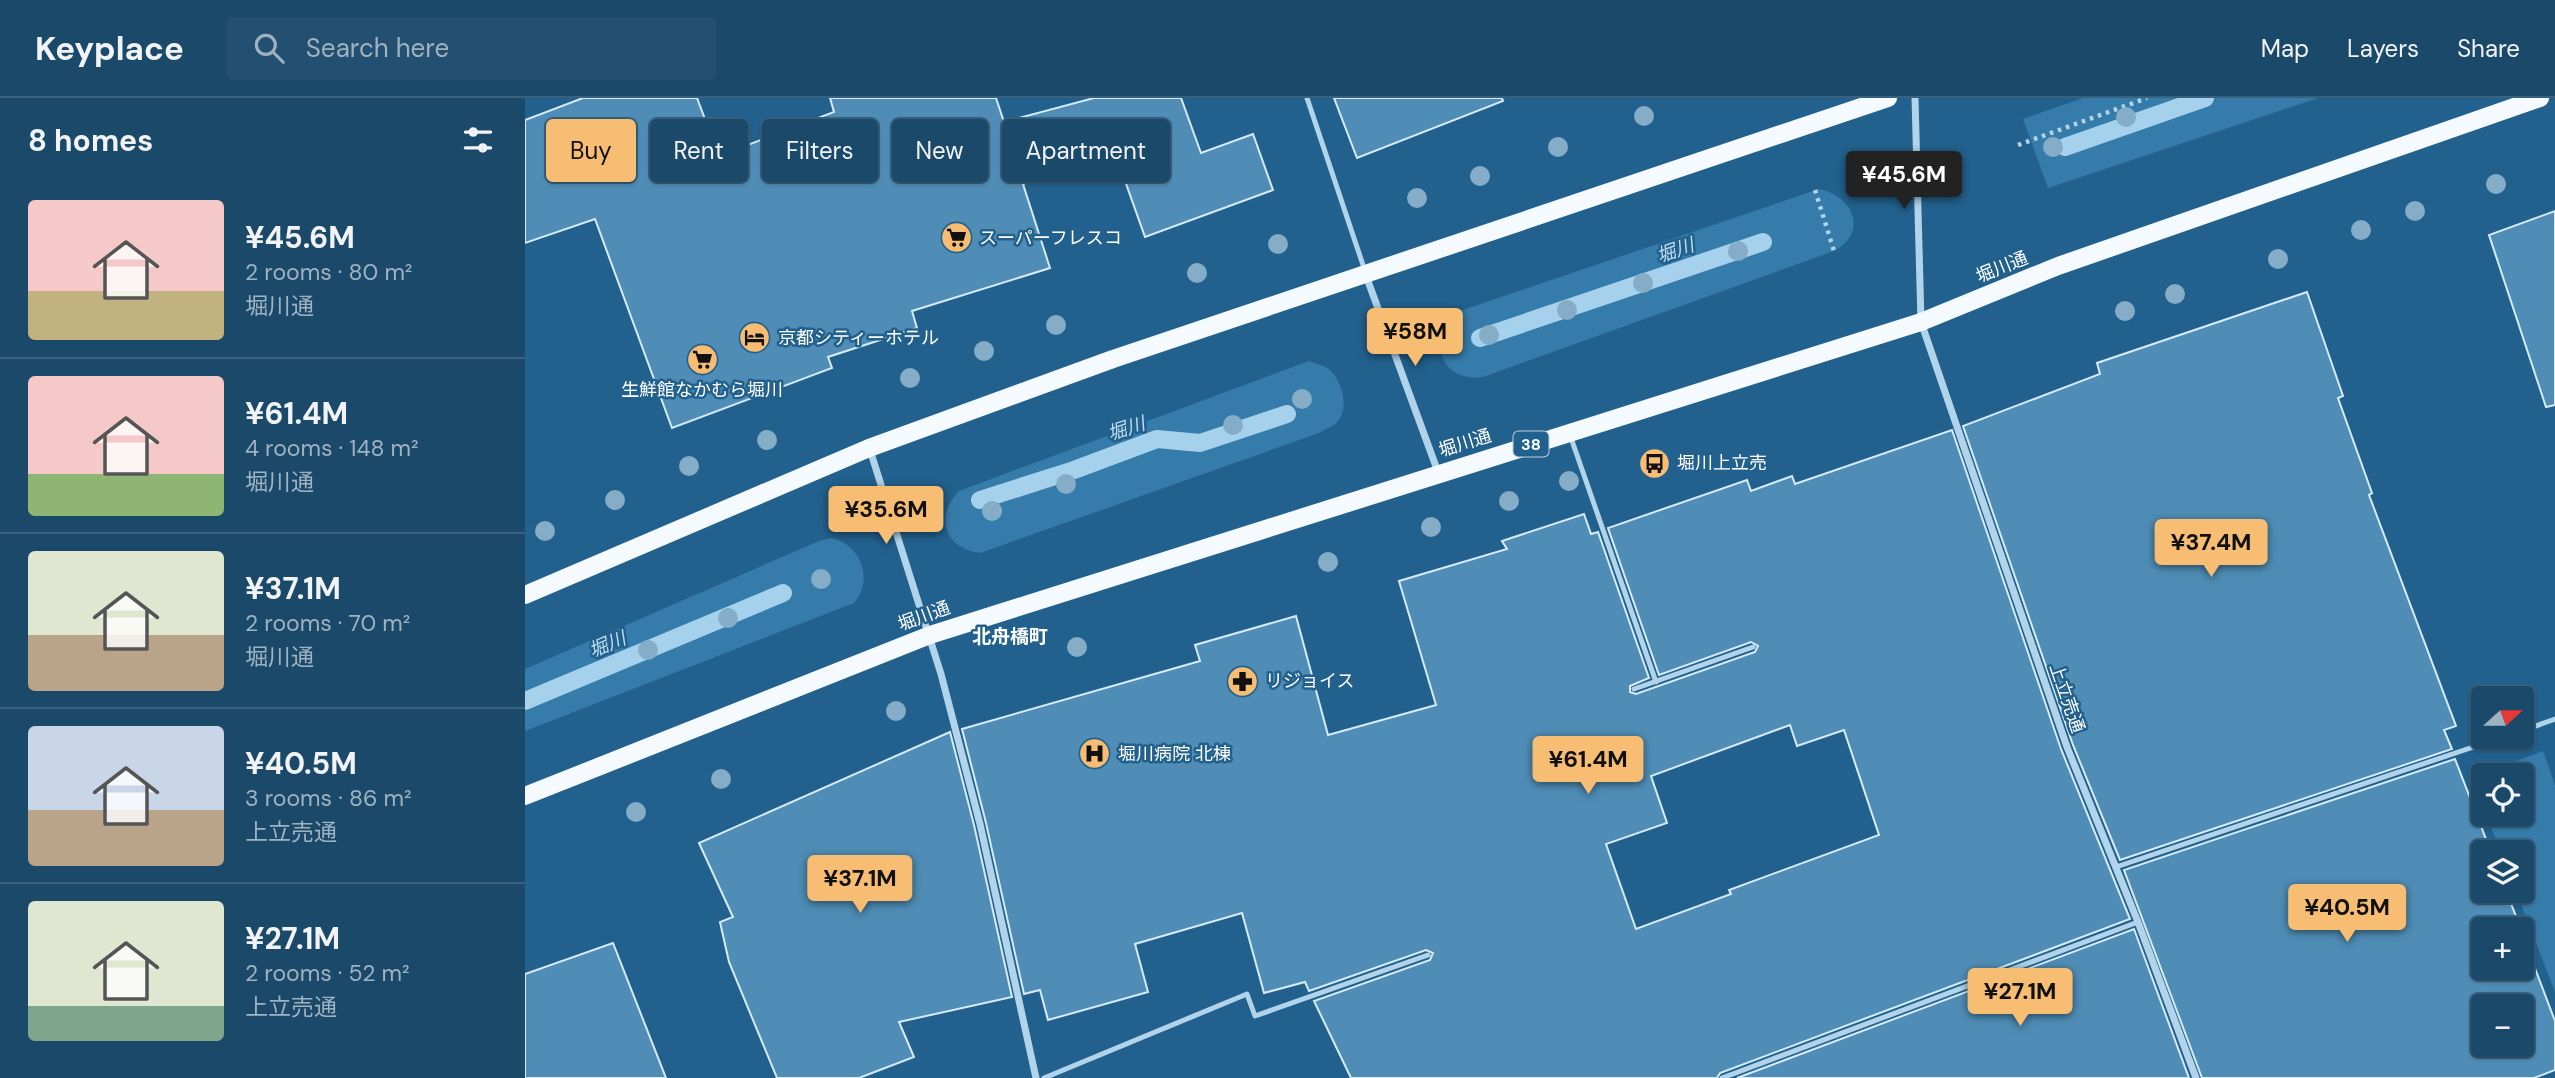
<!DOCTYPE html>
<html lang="en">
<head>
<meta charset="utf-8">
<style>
	body { margin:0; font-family:"DM Sans","Noto Sans JP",sans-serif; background:#235070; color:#f1f3f6; height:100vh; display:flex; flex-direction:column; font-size:26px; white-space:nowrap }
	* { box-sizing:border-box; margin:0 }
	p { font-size:23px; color:#9fb2c1 }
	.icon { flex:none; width:38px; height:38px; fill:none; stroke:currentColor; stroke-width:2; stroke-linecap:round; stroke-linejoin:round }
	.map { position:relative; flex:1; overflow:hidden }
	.panel { display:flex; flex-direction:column; background:#1a496a; width:525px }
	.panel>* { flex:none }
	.guide { position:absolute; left:21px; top:21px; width:665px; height:63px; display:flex; gap:14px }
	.needle { width:46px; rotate:69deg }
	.buttons { position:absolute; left:1946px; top:588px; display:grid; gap:14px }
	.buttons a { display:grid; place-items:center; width:63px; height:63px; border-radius:7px; background:#1a496a; box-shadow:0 2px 5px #0004,0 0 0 2px #38617e; font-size:35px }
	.price { position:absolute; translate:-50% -60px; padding:0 16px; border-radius:7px; background:#f7bd73; color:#111; font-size:23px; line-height:46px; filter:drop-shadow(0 2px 4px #0008) }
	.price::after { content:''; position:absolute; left:50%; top:42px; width:21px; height:16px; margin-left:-10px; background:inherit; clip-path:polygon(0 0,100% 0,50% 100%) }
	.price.current { background:#222; color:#fff }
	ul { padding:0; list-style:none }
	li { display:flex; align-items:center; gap:21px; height:175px; padding:0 28px }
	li+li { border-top:2px solid #38617e }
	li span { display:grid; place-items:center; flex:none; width:196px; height:140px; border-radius:7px; color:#555 }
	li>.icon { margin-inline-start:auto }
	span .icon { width:84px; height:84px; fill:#fffc; stroke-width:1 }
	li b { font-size:30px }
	h2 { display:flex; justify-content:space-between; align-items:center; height:84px; padding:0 28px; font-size:30px }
	.pill { padding:0 24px; border-radius:7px; background:#1a496a; box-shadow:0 2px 5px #0004,0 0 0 2px #38617e; font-size:24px; line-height:63px }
	.pill.current { background:#f7bd73; color:#111 }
	header { display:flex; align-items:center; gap:42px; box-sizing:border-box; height:98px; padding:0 35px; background:#1a496a; border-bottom:2px solid #38617e }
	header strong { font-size:33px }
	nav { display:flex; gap:38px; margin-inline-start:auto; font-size:24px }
	.search { width:490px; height:63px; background:#235070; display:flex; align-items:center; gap:18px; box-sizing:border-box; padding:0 24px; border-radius:7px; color:#9fb2c1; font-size:26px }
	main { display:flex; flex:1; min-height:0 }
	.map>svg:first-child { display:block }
</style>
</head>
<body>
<header>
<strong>Keyplace</strong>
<div class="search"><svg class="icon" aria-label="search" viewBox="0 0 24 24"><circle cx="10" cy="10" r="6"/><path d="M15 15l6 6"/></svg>Search here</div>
<nav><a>Map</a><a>Layers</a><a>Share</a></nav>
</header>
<main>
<section class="panel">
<h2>8 homes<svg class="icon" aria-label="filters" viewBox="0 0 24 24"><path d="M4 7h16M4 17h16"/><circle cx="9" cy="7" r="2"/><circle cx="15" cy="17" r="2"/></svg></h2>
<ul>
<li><span style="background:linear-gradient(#f6c9c9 65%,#c2b280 0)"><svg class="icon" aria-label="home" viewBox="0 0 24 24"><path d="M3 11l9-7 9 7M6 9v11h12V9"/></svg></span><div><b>¥45.6M</b><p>2 rooms · 80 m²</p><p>堀川通</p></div></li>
<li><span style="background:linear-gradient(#f6c9c9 70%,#8fb573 0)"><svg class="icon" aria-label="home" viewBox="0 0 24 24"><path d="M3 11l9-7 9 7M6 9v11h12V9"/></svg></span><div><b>¥61.4M</b><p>4 rooms · 148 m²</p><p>堀川通</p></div></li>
<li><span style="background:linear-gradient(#dfe7d0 60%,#b9a48a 0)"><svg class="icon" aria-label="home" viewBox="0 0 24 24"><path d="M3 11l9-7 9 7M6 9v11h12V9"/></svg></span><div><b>¥37.1M</b><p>2 rooms · 70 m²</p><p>堀川通</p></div></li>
<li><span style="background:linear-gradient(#c9d6e8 60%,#b9a48a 0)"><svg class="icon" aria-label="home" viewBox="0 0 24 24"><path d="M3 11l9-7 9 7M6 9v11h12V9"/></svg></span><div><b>¥40.5M</b><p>3 rooms · 86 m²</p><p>上立売通</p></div></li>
<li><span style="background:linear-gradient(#dfe7d0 75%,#7fa58c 0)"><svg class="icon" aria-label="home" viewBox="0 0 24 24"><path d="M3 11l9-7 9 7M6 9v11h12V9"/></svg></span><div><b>¥27.1M</b><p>2 rooms · 52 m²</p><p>上立売通</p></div></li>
</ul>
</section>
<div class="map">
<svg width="2030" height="980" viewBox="0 0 2030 980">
	<rect width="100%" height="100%" fill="#22618d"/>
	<g fill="#367caa">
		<path d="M1558 0H1793L1523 90 1498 21Z"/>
		<path d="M1294 91C1328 98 1344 134 1309 153L958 279C914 285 900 238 935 213Z"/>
		<path d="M784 263C791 266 800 267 805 272 818 285 826 313 809 327 805 330 798 332 794 335L455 455C420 451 409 419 434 393Z"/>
		<path d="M306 440C336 446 349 482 329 505L0 633V571L294 443Z"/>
		<path d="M2018 653 2030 687V894L1991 793H1997V754H1976L1961 716H1997V677H1958V709L1947 680Z"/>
	</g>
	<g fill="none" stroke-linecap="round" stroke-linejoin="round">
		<g stroke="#a5d1ec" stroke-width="18">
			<path d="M1540 49 1680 0"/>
			<path d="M955 240 1238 144"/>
			<path d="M455 402 549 372 632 341 675 345 762 316"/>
			<path d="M0 603 258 495"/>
		</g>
	</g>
	<g fill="#4f8db6" stroke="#d6ebf8" stroke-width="2" fill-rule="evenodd">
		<path d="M58 0H172L194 58 309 14 305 0H471L479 24 569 0H656L676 55 728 36 748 92 620 139 589 52 498 86 525 170 387 213 392 230 303 259 307 270 147 330 70 121 0 145V22Z"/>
		<path d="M809 0H977L978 3 832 60Z"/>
		<path d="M2030 113V307L2021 309 1964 137Z"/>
		<path d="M1782 194 1818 298 1813 300 1847 395 1844 397 1931 628 1919 632 1927 651 1595 762 1548 647 1438 328 1575 276 1572 265Z"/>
		<path d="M1427 332 1536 651 1605 821 1195 975 1192 980H826L789 903 905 862 908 855 901 852 784 893 780 884 739 895 717 815 610 846 623 894 523 922 515 892 499 896 461 725 437 631 675 563 670 547 771 518 803 637 911 607 874 483 982 451 977 443 1059 416 1066 436 1073 434 1124 580 1105 588V594L1111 596 1230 554 1233 548 1226 544 1134 577 1083 430 1222 382 1226 393 1267 378 1270 386ZM1265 627 1272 648 1319 632 1354 737 1204 792 1206 796 1111 831 1081 746 1142 725 1126 678Z"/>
		<path d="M425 634 449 727 487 899 374 924 389 959 334 980H252L204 864 195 824 208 819 174 745Z"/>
		<path d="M1930 661 1966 754H1958V793H1981L1996 831H1958V870H1997V836L2030 923V972L2009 980H1677L1599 772ZM1958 908H1997V947H1958Z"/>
		<path d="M1609 831 1664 980H1212Z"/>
		<path d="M88 845 141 980H0V876Z"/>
	</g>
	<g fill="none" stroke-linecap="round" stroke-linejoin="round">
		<g stroke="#b1d4eb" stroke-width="4.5" stroke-dasharray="3.5 5" stroke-linecap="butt">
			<path d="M1493 47 1622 0"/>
			<path d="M1290 92 1309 153"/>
		</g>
		<g stroke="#b1d4eb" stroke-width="5">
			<path d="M782 0 840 173"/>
			<path d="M1045 337 1131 584"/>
			<path d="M1109 591 1228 549"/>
			<path d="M1997 633 2030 621"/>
			<path d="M1591 769 1978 639"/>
			<path d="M519 980 722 896 730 918 903 857"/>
			<path d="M1197 980 1613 824"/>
		</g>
		<g stroke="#b1d4eb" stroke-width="7">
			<path d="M1390 0 1396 224 1542 649 1613 824 1671 980"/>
			<path d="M840 175 913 374"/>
			<path d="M345 352 416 576 455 726 511 980"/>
		</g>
		<g stroke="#f5fafe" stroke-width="18">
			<path d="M0 497 344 350 588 261 1363 0"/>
			<path d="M0 698 405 537 1396 224 1533 168 2015 0"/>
		</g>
	</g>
	<g fill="#85adc8">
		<circle cx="1119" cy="18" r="10"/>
		<circle cx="1601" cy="19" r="10"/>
		<circle cx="1033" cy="49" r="10"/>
		<circle cx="1528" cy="49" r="10"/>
		<circle cx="955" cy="78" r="10"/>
		<circle cx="1971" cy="86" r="10"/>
		<circle cx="892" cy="100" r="10"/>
		<circle cx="1890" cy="113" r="10"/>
		<circle cx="1836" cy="132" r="10"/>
		<circle cx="753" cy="146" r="10"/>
		<circle cx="1213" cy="153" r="10"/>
		<circle cx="1753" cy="161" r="10"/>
		<circle cx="672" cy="175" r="10"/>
		<circle cx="1118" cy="185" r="10"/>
		<circle cx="1650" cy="196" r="10"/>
		<circle cx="1042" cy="212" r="10"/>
		<circle cx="1600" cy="213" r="10"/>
		<circle cx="531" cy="227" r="10"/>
		<circle cx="964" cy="237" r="10"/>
		<circle cx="459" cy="253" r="10"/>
		<circle cx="385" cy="280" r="10"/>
		<circle cx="777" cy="301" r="10"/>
		<circle cx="708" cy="327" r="10"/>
		<circle cx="242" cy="342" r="10"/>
		<circle cx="164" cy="368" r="10"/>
		<circle cx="1044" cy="383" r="10"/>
		<circle cx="541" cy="386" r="10"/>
		<circle cx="90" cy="402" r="10"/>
		<circle cx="984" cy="403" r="10"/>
		<circle cx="467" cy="413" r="10"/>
		<circle cx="906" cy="429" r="10"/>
		<circle cx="20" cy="433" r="10"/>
		<circle cx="803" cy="464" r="10"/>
		<circle cx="296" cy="481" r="10"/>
		<circle cx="203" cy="520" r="10"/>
		<circle cx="552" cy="549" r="10"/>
		<circle cx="123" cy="552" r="10"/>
		<circle cx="371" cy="613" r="10"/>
		<circle cx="196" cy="681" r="10"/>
		<circle cx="111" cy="714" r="10"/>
	</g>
	<defs>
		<symbol id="supermarket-disc" viewBox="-11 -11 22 22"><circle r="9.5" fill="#f7bd73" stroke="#22618d"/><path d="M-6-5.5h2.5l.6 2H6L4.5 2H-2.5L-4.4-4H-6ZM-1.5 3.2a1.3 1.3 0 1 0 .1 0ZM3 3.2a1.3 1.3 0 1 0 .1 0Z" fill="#111"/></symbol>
		<symbol id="hotel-disc" viewBox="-11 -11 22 22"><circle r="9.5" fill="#f7bd73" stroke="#22618d"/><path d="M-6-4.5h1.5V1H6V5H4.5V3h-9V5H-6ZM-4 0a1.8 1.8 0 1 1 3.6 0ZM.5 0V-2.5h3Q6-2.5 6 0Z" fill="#111"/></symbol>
		<symbol id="bus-disc" viewBox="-11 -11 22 22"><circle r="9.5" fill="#f7bd73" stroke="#22618d"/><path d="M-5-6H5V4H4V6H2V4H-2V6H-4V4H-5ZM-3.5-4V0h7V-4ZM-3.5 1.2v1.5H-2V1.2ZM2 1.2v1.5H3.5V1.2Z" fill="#111"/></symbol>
		<symbol id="pharmacy-disc" viewBox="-11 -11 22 22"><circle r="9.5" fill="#f7bd73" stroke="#22618d"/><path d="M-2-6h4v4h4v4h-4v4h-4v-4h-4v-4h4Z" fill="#111"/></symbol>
		<symbol id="hospital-disc" viewBox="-11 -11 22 22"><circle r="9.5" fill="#f7bd73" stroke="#22618d"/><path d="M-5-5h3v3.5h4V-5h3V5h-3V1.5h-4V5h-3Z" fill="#111"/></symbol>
	</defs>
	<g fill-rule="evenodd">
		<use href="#supermarket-disc" x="414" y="122" width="35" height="35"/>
		<use href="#hotel-disc" x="212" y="222" width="35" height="35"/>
		<use href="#supermarket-disc" x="160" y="244" width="35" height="35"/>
		<use href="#bus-disc" x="1112" y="348" width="35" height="35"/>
		<use href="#pharmacy-disc" x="700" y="566" width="35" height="35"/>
		<use href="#hospital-disc" x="552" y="638" width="35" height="35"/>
	</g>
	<g text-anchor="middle" stroke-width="5" stroke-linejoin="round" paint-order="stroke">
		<rect fill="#22618d" stroke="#bdd0dd" stroke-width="2" x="988.5" y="333.5" width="35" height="25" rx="5"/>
		<g font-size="16" font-weight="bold" fill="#fff">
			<text x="1006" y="352">38</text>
		</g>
		<g font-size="18" fill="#fff" stroke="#22618d" text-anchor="start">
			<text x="454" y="146">スーパーフレスコ</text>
			<text x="253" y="246">京都シティーホテル</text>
			<text x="177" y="298" text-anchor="middle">生鮮館なかむら堀川</text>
			<text x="1152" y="371">堀川上立売</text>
			<text x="740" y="589">リジョイス</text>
			<text x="593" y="662">堀川病院 北棟</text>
		</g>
		<g font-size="18" fill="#fff" stroke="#22618d">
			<text transform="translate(1477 169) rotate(-22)" y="6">堀川通</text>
			<text transform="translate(940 345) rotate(-17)" y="6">堀川通</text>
			<text transform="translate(399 518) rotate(-20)" y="6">堀川通</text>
			<text transform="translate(1542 600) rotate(71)" y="6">上立売通</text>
		</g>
		<g font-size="19" font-style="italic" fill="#bdddf2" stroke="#22618d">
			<text transform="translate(1150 152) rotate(-19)" y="7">堀川</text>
			<text transform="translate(601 330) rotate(-18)" y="7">堀川</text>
			<text transform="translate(82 546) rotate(-23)" y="7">堀川</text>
		</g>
		<g font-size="19" font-weight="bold" fill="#fff" stroke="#22618d">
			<text x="485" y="545">北舟橋町</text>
		</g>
	</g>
</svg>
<div class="buttons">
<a><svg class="needle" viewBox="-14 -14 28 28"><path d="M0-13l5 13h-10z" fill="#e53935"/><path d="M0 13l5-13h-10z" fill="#9fb2c1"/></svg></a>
<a><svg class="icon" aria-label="locate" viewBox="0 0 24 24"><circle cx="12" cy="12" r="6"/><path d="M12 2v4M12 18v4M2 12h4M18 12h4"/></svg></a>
<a><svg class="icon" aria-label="layers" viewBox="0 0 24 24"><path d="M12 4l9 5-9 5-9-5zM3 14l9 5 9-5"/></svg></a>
<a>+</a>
<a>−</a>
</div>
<b class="price current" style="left:1379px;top:113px">¥45.6M</b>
<b class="price" style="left:890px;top:270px">¥58M</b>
<b class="price" style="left:361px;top:448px">¥35.6M</b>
<b class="price" style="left:1686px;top:481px">¥37.4M</b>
<b class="price" style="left:1063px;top:698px">¥61.4M</b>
<b class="price" style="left:335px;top:817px">¥37.1M</b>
<b class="price" style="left:1822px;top:846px">¥40.5M</b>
<b class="price" style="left:1495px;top:930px">¥27.1M</b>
<div class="guide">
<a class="pill current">Buy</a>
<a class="pill">Rent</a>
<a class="pill">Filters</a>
<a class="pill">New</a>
<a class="pill">Apartment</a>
</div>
</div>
</main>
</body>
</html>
